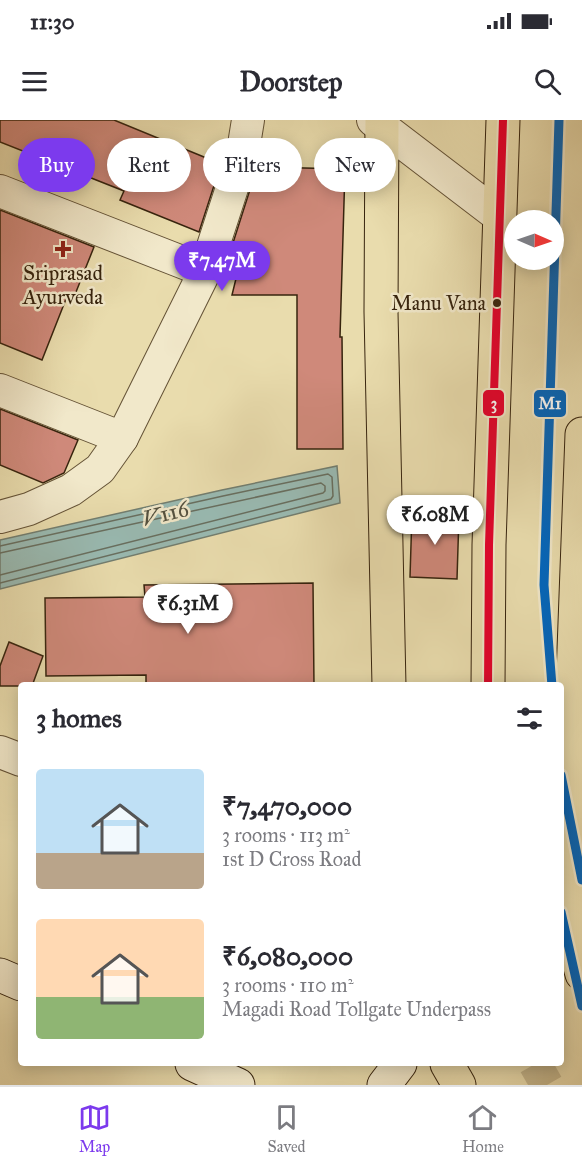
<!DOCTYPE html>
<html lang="en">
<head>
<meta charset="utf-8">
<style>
	body { margin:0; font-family:"IM FELL Great Primer",serif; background:#f7f7f7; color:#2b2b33; height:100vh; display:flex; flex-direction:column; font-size:22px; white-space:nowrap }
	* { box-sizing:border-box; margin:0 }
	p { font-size:20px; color:#7c7c81 }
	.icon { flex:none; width:33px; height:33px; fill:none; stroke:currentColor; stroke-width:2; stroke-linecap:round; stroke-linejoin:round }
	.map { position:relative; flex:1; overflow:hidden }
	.details { position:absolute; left:18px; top:562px; width:546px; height:384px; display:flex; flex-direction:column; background:#fff; border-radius:6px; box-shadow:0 3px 15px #0003 }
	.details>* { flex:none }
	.top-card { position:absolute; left:18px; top:18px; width:546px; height:54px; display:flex; gap:12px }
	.needle { width:39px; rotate:92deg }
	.fabs { position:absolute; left:504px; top:90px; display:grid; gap:12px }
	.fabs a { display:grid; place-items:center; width:60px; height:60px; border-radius:50%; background:#fff; box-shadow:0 3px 15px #0003; font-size:30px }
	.price { position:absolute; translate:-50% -51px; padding:0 14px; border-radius:21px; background:#fff; color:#222; font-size:20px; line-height:39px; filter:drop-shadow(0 2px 3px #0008) }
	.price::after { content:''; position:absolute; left:50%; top:36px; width:18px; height:14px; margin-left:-9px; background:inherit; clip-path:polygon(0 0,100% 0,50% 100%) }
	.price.on { background:#7c3aed; color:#fff }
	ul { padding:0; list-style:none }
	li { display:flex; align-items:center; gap:18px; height:150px; padding:0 18px }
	li span { display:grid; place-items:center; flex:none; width:168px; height:120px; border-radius:6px; color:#555 }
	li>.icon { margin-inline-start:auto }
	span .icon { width:72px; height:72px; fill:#fffc; stroke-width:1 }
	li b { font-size:26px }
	h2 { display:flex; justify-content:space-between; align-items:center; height:72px; padding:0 18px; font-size:26px }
	.pill { padding:0 21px; border-radius:27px; background:#fff; box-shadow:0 3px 15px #0003; font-size:21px; line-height:54px }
	.pill.on { background:#7c3aed; color:#fff }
	.status { display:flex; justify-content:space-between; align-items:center; height:42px; padding:0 30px; background:#fff; direction:ltr }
	.status svg { height:16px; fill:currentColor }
	header { display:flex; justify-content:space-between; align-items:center; height:78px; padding:0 18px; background:#fff; font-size:27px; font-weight:700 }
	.tabs { display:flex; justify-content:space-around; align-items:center; height:84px; border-top:2px solid #e1e1e2; background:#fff; font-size:16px; color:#7c7c81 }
	.tabs a { display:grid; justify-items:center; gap:3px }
	.tabs .on { color:#7c3aed }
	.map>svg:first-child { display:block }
</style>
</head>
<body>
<div class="status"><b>11:30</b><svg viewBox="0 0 49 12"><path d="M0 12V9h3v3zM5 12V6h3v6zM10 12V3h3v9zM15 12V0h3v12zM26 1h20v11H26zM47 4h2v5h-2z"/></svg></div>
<header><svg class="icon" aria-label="menu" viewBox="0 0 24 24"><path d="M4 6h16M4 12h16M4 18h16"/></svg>Doorstep<svg class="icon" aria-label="search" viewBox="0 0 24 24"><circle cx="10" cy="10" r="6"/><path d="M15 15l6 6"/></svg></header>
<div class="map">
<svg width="582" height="965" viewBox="0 0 582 965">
	<rect width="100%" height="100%" fill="#e9dcad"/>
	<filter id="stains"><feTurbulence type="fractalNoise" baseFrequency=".00333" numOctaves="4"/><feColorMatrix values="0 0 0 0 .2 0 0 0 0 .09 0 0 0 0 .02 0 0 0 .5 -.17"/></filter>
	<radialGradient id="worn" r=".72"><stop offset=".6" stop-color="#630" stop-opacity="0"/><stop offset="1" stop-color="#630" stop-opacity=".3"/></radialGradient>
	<path fill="#99bab2" stroke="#727e70" stroke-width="1.5" d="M337 346 340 383 0 469V420L222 370Z"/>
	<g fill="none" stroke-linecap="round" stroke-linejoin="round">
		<g stroke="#686f60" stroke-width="1.5">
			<path d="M0 426 223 376 328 354 332 357 333 376 331 379 0 463"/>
			<path d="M0 433 321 363 325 366V371L323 373 0 455"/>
		</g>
	</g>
	<g fill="#cf897a" stroke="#37240e" stroke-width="1.5">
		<path d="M0 0H114L221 44 199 112 120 80 124 71 0 22Z"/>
		<path d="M263 47 345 49 340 217H342L343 329H297V175H232L243 130 232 126 254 57 260 60Z"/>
		<path d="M0 90 94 127 72 182 66 179 42 240 0 223Z"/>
		<path d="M0 289 78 320 64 353 43 363 0 345Z"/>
		<path d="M412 393 459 395 457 459 410 457Z"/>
		<path d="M313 463 314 566H146V555L46 556 45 478 145 477 144 465Z"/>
		<path d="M9 522 43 536 32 566H0V546Z"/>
	</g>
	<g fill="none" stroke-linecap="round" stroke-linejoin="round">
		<path stroke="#c5b78d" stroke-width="33" stroke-dasharray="33 16" stroke-linecap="butt" d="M535 944 547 965"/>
		<defs>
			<g id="minor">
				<path d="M373 0 500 97"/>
				<path d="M0 71 205 151"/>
				<path d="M0 270 122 318"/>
				<path d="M0 397 29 389 71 370 100 349 122 318 205 151 242 37 248 0"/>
				<path d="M0 632 21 640"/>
			</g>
			<g id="secondary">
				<path d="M0 855 21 864"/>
				<path d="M192 944 238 965"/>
				<path d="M384 965 400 944"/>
			</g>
			<g id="primary">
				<path d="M382 0 381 192 389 566"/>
				<path d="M582 314 566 746 572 818 582 854"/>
				<path d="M488 566 489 425 503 0"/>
				<path d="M447 944 459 965"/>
			</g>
		</defs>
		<use href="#minor" stroke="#645236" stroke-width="34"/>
		<use href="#secondary" stroke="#37240e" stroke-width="35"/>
		<use href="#primary" stroke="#37240e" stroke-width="35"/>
		<use href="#minor" stroke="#f1e8ca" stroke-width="32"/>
		<use href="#secondary" stroke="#f1e8ca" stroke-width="33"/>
		<use href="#primary" stroke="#e9dcad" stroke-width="33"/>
		<defs>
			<path id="bus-1" d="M488 566 489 425 503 0"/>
		</defs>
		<use href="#bus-1" stroke="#f1e8ca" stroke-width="12"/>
		<use href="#bus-1" stroke="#e4002b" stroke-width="8"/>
		<defs>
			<g id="metro-1">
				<path d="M552 566 544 465 559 0"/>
				<path d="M561 655 582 760"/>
				<path d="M561 792 582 886"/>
			</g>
		</defs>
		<use href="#metro-1" stroke="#f1e8ca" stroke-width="14"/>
		<use href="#metro-1" stroke="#0065bd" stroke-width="9"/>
	</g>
	<path fill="#8f2418" stroke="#f1e8ca" stroke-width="2" d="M60 120h6v6h6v6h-6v6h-6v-6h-6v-6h6z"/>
	<circle fill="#37240e" stroke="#f1e8ca" stroke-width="2" cx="497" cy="183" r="5"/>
	<g text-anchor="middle" stroke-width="5" stroke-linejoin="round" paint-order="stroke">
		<g font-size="20" fill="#37240e" stroke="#f1e8ca" text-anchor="end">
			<text x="486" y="190">Manu Vana</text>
		</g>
		<g font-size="21" fill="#37240e" stroke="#f1e8ca">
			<text x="63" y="160">Sriprasad<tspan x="63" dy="24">Ayurveda</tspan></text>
		</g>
		<g font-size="22" font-style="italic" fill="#54513f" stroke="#f1e8ca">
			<text transform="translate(165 393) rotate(-14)" y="8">V116</text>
		</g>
	</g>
	<g stroke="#f1e8ca" stroke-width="2">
		<rect x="482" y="269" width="23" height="28" rx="6" fill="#e4002b"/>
		<rect x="533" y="269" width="34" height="29" rx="6" fill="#0065bd"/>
	</g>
	<g font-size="16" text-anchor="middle" font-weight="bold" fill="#fff">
		<text x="494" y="289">3</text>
		<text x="550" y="289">M1</text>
	</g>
	<rect width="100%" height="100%" filter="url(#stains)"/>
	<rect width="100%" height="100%" fill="url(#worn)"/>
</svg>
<div class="fabs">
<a><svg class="needle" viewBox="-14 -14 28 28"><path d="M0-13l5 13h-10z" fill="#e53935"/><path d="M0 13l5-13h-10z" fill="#7c7c81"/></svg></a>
</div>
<b class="price on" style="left:222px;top:172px">₹7.47M</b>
<b class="price" style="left:435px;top:426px">₹6.08M</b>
<b class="price" style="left:188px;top:515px">₹6.31M</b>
<div class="top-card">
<a class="pill on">Buy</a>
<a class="pill">Rent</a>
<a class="pill">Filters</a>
<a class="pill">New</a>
</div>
<section class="details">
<h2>3 homes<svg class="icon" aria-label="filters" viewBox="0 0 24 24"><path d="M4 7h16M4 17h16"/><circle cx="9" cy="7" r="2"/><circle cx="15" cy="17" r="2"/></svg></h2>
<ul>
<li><span style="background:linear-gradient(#bfe0f5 70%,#b9a48a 0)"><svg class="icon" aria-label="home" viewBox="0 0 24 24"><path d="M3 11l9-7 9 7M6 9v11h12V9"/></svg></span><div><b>₹7,470,000</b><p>3 rooms · 113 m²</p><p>1st D Cross Road</p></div></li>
<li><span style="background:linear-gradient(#ffd9b3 65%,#8fb573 0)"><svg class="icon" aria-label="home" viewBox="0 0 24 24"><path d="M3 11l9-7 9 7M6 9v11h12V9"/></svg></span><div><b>₹6,080,000</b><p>3 rooms · 110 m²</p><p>Magadi Road Tollgate Underpass</p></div></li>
</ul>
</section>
</div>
<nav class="tabs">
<a class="on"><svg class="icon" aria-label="map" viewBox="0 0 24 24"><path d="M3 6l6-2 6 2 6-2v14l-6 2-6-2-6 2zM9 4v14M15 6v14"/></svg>Map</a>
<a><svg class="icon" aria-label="saved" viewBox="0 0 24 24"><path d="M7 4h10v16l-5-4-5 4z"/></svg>Saved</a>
<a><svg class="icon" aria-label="home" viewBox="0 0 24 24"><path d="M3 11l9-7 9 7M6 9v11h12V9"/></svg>Home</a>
</nav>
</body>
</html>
